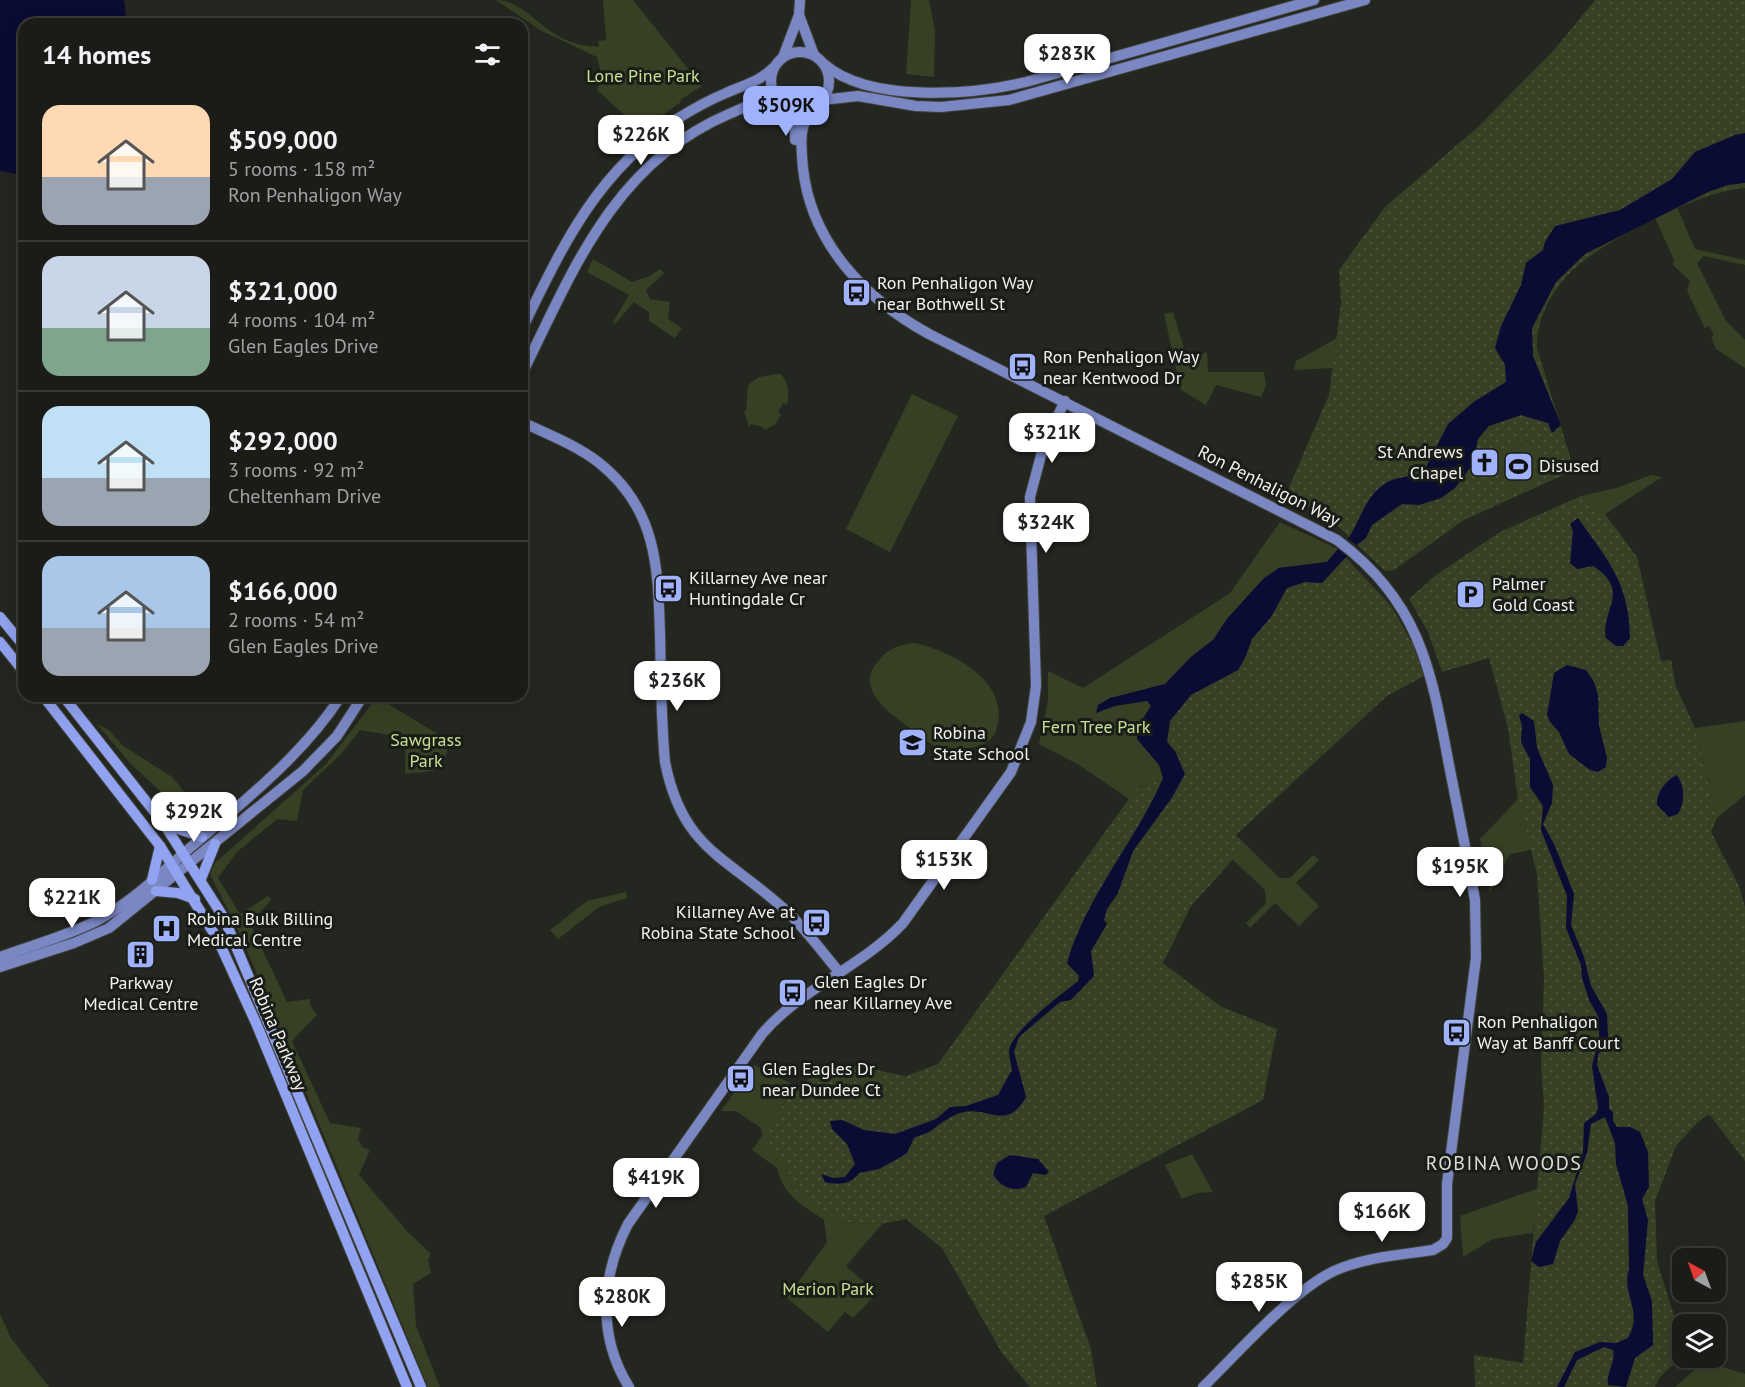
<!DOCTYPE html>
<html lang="en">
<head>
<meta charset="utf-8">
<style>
	body { margin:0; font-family:"PT Sans",sans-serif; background:#282925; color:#f1f3f6; height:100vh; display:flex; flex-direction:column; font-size:22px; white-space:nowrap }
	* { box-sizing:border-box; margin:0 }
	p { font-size:20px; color:#a0a1a2 }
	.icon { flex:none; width:33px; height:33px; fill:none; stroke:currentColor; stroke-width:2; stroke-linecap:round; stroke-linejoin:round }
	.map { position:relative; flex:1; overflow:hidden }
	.panel { position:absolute; left:18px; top:18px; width:510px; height:684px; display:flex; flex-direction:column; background:#1b1c18; border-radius:18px; box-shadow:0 6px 24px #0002,0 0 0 2px #393a37 }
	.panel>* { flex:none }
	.needle { width:39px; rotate:319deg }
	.buttons { position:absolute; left:1672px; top:1248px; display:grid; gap:12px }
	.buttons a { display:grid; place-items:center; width:54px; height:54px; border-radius:12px; background:#1b1c18; box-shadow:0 6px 24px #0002,0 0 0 2px #393a37; font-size:30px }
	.price { position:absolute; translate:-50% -51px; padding:0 14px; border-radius:12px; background:#fff; color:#222; font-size:20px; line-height:39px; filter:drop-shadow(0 2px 3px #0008) }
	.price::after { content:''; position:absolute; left:50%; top:36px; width:18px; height:14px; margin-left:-9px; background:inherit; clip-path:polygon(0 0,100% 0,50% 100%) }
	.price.selected { background:#a1b2fd; color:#111 }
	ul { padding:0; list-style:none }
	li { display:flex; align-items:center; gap:18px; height:150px; padding:0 24px }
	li+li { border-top:2px solid #393a37 }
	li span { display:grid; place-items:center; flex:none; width:168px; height:120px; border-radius:18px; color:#555 }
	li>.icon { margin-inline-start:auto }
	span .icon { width:72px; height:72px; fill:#fffc; stroke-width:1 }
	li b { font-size:26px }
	h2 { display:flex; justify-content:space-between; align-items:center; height:72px; padding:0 24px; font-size:26px }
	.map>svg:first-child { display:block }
</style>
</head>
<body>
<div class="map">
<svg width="1745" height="1387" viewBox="0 0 1745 1387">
	<defs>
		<pattern id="grass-dots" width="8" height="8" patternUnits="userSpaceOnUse" patternTransform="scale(1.5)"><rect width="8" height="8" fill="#374024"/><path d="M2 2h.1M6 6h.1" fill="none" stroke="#4b5339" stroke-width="1.8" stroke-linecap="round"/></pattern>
	</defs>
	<rect width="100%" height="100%" fill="#242620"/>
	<g fill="url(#grass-dots)">
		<path d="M1595 0H1745V188C1702 190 1607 239 1575 268 1553 288 1536 318 1537 348L1574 470 1464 520 1394 570 1385 571 1329 518 1286 494 1329 395 1341 303 1339 270 1385 207 1479 126 1554 50Z"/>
		<path d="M1581 496 1605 514 1637 557 1661 661 1671 660 1676 687 1695 728 1717 818 1711 832 1739 886 1745 907V1161L1709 1114 1697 1123 1676 1146 1655 1201 1657 1261 1683 1344V1355L1660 1377 1655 1387H1475L1474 1355 1523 1363 1544 1106 1541 1067 1544 979 1537 874 1518 799 1508 728 1489 658 1442 672 1428 632 1409 599 1436 575 1500 532Z"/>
		<path d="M1338 549 1391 606 1413 644 1424 676 1387 696 1236 835 1246 845 1191 906 1163 963 1220 1006 1277 1029 1263 1100 1044 1216 1091 1349 1097 1387H1030L1002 1353 942 1248 906 1219 882 1224 843 1222 816 1207 793 1190 787 1168 776 1158 769 1143V1125L796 1086 839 1063 906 1076 938 1064 1136 789 1163 778 1143 748 1222 627 1327 562Z"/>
	</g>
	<g fill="#374024">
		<path d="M496 0C521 0 539 27 562 38 574 44 586 46 599 47L598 41 606 40 603 0H633L702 86 680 100 681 102 641 130 597 90 602 77 597 57 540 30Z"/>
		<path d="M911 0H929L935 30 934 77 906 74Z"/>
		<path d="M1677 207 1695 249 1745 260V265L1704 256 1697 263 1726 321 1745 340V368L1716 349 1711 337 1714 335 1709 326 1705 328 1687 291 1690 281 1673 265 1674 260 1655 218Z"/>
		<path d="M593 259 632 282 650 276 660 269 664 273 646 290 650 299 670 302 668 319 682 328 675 338 649 321V312L634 302 615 324 613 322 629 295 587 272Z"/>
		<path d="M1173 312 1187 358 1207 352 1208 372H1264L1266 385 1261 397 1216 385 1206 405 1181 390 1164 314Z"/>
		<path d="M1337 338 1333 368 1294 370 1296 361Z"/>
		<path d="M777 374H781C788 382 790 394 787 404L783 403 778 412 781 414 775 425 764 430 763 427 751 424 749 427 744 411H746L748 385 759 377Z"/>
		<path d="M912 394 958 416 890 552 846 529Z"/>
		<path d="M1528 438 1544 479 1508 494 1492 453Z"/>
		<path d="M1651 475 1662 477 1605 514 1581 496 1616 488Z"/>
		<path d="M1280 522 1338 549 1327 562 1279 568 1258 585 1227 619 1213 640 1191 657 1165 684 1147 689 1151 706 1137 728 1143 748 1159 765 1163 778 1136 789 1129 799 1079 765 1039 744 1048 701V671L1083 688 1230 593Z"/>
		<path d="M914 643C953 651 1013 683 996 731 992 742 979 748 967 748 957 748 944 750 935 746 927 742 920 735 913 730 892 715 852 689 879 660 889 648 899 645 914 643Z"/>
		<path d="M377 697 449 741C444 775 436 770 405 774L406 738 360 730 341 754 303 790 297 821 277 819 237 852 218 878 240 914 268 896 271 900 250 923 287 1002 310 999V1005L317 1015 292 1041 330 1123 361 1128 358 1139 362 1147 370 1150 359 1175 407 1231 431 1254 428 1260 431 1273 413 1284 416 1326 440 1387H428L244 943 210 874 215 863 326 764Z"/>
		<path d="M1745 721V795L1717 818 1695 728Z"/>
		<path d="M96 723 110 731 122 745 172 777 195 805 213 811 198 823 183 821 161 792 130 763Z"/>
		<path d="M1518 799 1531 850 1510 854 1490 892 1480 839Z"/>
		<path d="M1246 845 1280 878H1290L1313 855 1319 860 1296 883 1319 906 1299 926 1275 903 1250 928 1246 923 1266 903 1265 890 1232 859Z"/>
		<path d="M626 892 627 898 599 907 558 939 550 930 587 901Z"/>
		<path d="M754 1065 796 1086 769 1125V1143L776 1158 787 1168 793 1190 842 1222 882 1224 846 1266 877 1293 853 1318 845 1312 828 1332 787 1298 827 1242 824 1220C801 1204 784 1197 777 1168L752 1150 762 1136 761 1128 736 1111H721Z"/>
		<path d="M1192 1154 1213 1192 1197 1193 1182 1199 1165 1165Z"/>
		<path d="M1539 1188 1533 1233 1493 1239 1463 1257 1460 1216Z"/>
		<path d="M0 1314 11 1338 49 1387H0Z"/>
		<path d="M1705 1361 1745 1374V1387H1675Z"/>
	</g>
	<g fill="#0a0c33">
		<path d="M0 0H124L127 24H24V175L0 171Z"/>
		<path d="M1745 133V183L1728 185 1708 192 1585 254 1556 282 1532 328 1533 356 1561 425 1552 433 1548 423 1521 415 1489 426 1478 439 1473 464 1455 488 1441 498 1419 505 1402 504 1372 525 1366 538 1357 545 1348 539C1362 518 1366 491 1392 480 1403 476 1414 477 1424 471L1448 424 1475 401 1506 382 1505 365 1495 348 1501 326 1521 285 1526 263 1543 250 1545 242 1555 226 1620 210 1672 179 1695 152 1735 135Z"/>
		<path d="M1578 518C1608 561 1629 582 1630 638L1623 646H1616L1606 638C1601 609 1632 591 1593 566L1577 569 1570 563 1573 531 1570 524Z"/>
		<path d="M1338 549 1347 556 1322 583 1305 582 1287 588 1271 617 1252 639 1245 658 1238 670 1191 695 1170 721 1167 742 1175 751 1185 774 1171 799 1133 851 1118 893 1107 909 1104 920 1107 924 1091 951 1094 976 1071 1000 1060 1002 1019 1037 1014 1052 1026 1097C1007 1131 990 1107 964 1112 951 1115 941 1123 931 1131 926 1134 919 1135 914 1138L907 1153 901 1157 879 1169 859 1173C851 1185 838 1185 825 1182L821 1174 833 1178 845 1177 855 1164 847 1144 832 1129 830 1121 842 1120 864 1130 895 1134 936 1119 950 1107 966 1106 998 1095 1012 1070C1011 1064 1009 1057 1009 1051 1011 1031 1061 995 1078 981L1079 976 1067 963C1086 896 1136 841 1163 778L1159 765 1137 739V728L1151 706 1147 701 1115 706 1096 713 1098 705 1110 698 1165 684 1191 657 1213 640 1227 619 1264 578 1279 568 1327 562Z"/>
		<path d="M1567 665 1586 670 1594 682 1598 695 1599 726 1607 758 1606 767 1598 772 1590 770 1569 754 1559 732 1550 722 1547 715 1554 673Z"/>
		<path d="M1522 713 1534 721 1537 748 1553 785 1552 803 1543 824 1555 846 1574 894 1571 925 1584 957 1591 986 1607 1014 1608 1037 1598 1055 1597 1065 1609 1097V1109L1613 1112V1121L1617 1127H1630L1640 1132 1648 1152 1649 1187 1642 1199 1648 1220 1643 1275 1652 1301 1653 1345 1635 1358 1626 1387 1608 1385C1606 1372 1616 1362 1613 1350L1604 1347 1577 1360 1564 1387H1557L1575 1352 1600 1342 1616 1343 1628 1338C1644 1310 1621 1296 1629 1269L1628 1206 1616 1164 1615 1143 1605 1117 1591 1124 1587 1153 1575 1184 1578 1212 1574 1221 1560 1241 1553 1264 1539 1267 1531 1261 1536 1242 1569 1198 1583 1152 1584 1123 1596 1114 1598 1108 1592 1066 1599 1039V1018L1589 1000 1582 978 1581 965 1566 928 1567 896 1541 830 1543 806 1530 787V759L1521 742 1522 725 1519 716Z"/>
		<path d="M1677 775C1685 786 1685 803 1678 814L1669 817 1657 805C1656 793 1666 780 1677 775Z"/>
		<path d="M1010 1155 1038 1159 1049 1172 1045 1175 1033 1173 1026 1187C1013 1192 1000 1187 993 1174L997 1163Z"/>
	</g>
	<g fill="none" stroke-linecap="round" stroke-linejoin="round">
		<defs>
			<g id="secondary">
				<path d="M799 15 814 55"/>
				<circle cx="800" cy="81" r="29"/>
				<path d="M783 57 799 15 800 0"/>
				<path d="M824 64C869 103 971 95 1026 82L1314 0"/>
				<path d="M822 100 858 96 916 106 941 107 1009 100 1365 0"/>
				<path d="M784 105 795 125V140"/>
				<path d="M813 107C798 127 801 144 803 168 811 243 865 299 929 334L1337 540C1420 602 1431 669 1449 765 1458 810 1467 855 1475 900L1476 958 1447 1184V1238L1443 1244 1433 1250C1400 1255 1365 1257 1334 1271 1292 1291 1238 1353 1203 1387"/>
				<path d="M522 329C563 245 596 173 677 119 693 109 709 100 726 93 744 85 759 82 773 68"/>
				<path d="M522 374C573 270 614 163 729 114 746 107 763 96 781 103"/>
				<path d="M522 422C547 434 576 445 598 462 657 508 658 567 660 635 661 677 661 720 665 762 682 848 725 856 782 907 804 926 821 951 840 973"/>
				<path d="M0 957C32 945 68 936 98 920 132 902 162 872 191 847 244 801 303 755 341 696"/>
				<path d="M0 967 74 943 109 928 303 771 337 736 363 696"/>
				<path d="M629 1387C597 1336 601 1276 628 1224L762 1034C801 988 862 967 903 923L1011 772 1031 722 1036 686 1030 497 1044 444 1065 401"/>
			</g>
			<g id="primary">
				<path d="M0 617 24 646"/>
				<path d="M0 642 24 672"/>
				<path d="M43 696 160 846 218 940 256 1023 407 1387"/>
				<path d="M63 696 164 824 224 918 421 1387"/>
				<path d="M164 824 202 837"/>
				<path d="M201 879 215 844"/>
				<path d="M152 880 160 846"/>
				<path d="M156 891 178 893 195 899"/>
			</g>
		</defs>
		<use href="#secondary" stroke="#41433d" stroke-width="12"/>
		<use href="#primary" stroke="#41433d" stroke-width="12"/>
		<use href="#secondary" stroke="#7a87c3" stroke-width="10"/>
		<use href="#primary" stroke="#91a3f0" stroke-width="10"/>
	</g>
	<defs>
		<symbol id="bus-square" viewBox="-11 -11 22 22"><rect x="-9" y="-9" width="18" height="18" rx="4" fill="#a1b2fd" stroke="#1a1d17"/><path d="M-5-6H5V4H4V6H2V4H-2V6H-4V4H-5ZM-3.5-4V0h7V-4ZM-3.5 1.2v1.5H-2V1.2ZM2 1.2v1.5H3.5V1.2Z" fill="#111"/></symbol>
		<symbol id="church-square" viewBox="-11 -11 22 22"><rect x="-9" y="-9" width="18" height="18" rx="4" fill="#a1b2fd" stroke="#1a1d17"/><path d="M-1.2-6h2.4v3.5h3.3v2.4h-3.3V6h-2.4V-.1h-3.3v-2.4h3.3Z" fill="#111"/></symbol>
		<symbol id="stadium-square" viewBox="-11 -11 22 22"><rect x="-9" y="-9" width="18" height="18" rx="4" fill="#a1b2fd" stroke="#1a1d17"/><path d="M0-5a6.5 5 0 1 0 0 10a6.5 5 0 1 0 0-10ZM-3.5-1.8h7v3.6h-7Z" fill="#111"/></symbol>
		<symbol id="parking-square" viewBox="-11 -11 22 22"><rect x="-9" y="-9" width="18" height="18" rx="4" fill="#a1b2fd" stroke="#1a1d17"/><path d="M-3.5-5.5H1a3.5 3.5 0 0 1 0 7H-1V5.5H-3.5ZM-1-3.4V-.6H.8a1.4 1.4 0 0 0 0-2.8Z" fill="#111"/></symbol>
		<symbol id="school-square" viewBox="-11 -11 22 22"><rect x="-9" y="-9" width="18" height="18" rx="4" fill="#a1b2fd" stroke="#1a1d17"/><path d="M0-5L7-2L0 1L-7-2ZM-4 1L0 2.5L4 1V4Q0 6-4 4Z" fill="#111"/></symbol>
		<symbol id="hospital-square" viewBox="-11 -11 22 22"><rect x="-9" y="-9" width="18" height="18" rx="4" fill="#a1b2fd" stroke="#1a1d17"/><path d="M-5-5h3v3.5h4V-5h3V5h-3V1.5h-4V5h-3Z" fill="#111"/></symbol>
		<symbol id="building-square" viewBox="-11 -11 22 22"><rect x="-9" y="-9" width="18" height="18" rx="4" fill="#a1b2fd" stroke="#1a1d17"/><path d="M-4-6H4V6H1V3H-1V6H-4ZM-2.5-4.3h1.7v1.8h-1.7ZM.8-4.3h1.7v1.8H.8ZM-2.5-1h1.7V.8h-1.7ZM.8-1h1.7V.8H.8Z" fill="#111"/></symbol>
	</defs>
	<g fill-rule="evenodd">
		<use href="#bus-square" x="840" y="276" width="33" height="33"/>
		<use href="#bus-square" x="1006" y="350" width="33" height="33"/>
		<use href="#church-square" x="1468" y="446" width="33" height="33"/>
		<use href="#stadium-square" x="1502" y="450" width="33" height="33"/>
		<use href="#bus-square" x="652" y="572" width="33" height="33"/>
		<use href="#parking-square" x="1454" y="578" width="33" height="33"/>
		<use href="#school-square" x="896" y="726" width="33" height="33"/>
		<use href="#bus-square" x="800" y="906" width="33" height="33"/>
		<use href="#hospital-square" x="150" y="912" width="33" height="33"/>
		<use href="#building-square" x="124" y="938" width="33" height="33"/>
		<use href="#bus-square" x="776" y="976" width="33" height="33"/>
		<use href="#bus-square" x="1440" y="1016" width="33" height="33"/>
		<use href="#bus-square" x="724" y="1062" width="33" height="33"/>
	</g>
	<g text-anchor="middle" stroke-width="6" stroke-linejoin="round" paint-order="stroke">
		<g font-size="18" fill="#c6e093" stroke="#1a1d17">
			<text x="643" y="82">Lone Pine Park</text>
			<text x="1096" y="733">Fern Tree Park</text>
			<text x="426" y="746">Sawgrass<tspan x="426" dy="21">Park</tspan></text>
			<text x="828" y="1295">Merion Park</text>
		</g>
		<g font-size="18" fill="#f1f3ef" stroke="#1a1d17" text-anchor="start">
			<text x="877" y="289">Ron Penhaligon Way<tspan x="877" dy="21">near Bothwell St</tspan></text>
			<text x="1043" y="363">Ron Penhaligon Way<tspan x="1043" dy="21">near Kentwood Dr</tspan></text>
			<text x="1463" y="458" text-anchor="end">St Andrews<tspan x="1463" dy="21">Chapel</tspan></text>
			<text x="1539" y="472">Disused</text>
			<text x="689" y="584">Killarney Ave near<tspan x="689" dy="21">Huntingdale Cr</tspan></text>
			<text x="1492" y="590">Palmer<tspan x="1492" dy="21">Gold Coast</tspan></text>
			<text x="933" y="739">Robina<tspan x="933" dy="21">State School</tspan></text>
			<text x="795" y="918" text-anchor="end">Killarney Ave at<tspan x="795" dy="21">Robina State School</tspan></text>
			<text x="187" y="925">Robina Bulk Billing<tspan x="187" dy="21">Medical Centre</tspan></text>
			<text x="814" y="988">Glen Eagles Dr<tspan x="814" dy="21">near Killarney Ave</tspan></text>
			<text x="141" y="989" text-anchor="middle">Parkway<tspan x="141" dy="21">Medical Centre</tspan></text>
			<text x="1477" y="1028">Ron Penhaligon<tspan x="1477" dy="21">Way at Banff Court</tspan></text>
			<text x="762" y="1075">Glen Eagles Dr<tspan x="762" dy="21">near Dundee Ct</tspan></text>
		</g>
		<g font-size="18" fill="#f1f3ef" stroke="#1a1d17">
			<text transform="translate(1269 486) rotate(27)" y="6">Ron Penhaligon Way</text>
			<text transform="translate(278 1034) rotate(67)" y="6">Robina Parkway</text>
		</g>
		<g font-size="20" letter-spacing="1.5" fill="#d9dcd4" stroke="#1a1d17">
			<text x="1504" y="1170">ROBINA WOODS</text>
		</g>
	</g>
</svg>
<div class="buttons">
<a><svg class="needle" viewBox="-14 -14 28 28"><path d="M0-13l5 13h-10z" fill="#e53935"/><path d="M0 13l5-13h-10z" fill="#a0a1a2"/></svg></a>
<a><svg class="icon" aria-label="layers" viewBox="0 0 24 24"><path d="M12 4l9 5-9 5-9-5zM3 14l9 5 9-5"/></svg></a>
</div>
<b class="price" style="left:1067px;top:85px">$283K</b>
<b class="price selected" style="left:786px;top:137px">$509K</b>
<b class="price" style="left:641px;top:166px">$226K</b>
<b class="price" style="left:1052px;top:464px">$321K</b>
<b class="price" style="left:1046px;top:554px">$324K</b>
<b class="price" style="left:677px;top:712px">$236K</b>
<b class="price" style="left:194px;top:843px">$292K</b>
<b class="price" style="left:944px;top:891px">$153K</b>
<b class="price" style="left:1460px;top:898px">$195K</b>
<b class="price" style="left:72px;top:929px">$221K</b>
<b class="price" style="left:656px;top:1209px">$419K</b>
<b class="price" style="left:1382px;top:1243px">$166K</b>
<b class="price" style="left:1259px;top:1313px">$285K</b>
<b class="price" style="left:622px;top:1328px">$280K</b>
<section class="panel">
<h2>14 homes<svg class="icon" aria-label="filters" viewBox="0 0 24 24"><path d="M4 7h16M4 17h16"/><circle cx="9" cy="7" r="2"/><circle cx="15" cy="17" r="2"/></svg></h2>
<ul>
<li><span style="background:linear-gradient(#ffd9b3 60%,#9aa5b1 0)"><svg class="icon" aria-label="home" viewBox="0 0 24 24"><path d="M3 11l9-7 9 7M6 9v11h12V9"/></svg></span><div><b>$509,000</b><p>5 rooms · 158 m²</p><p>Ron Penhaligon Way</p></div></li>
<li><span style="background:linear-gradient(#c9d6e8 60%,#7fa58c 0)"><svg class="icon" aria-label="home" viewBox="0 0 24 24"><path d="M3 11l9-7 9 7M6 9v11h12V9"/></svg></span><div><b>$321,000</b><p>4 rooms · 104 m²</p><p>Glen Eagles Drive</p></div></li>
<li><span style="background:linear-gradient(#bfe0f5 60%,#9aa5b1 0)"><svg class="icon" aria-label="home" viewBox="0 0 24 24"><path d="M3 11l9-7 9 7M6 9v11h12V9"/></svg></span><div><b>$292,000</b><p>3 rooms · 92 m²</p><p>Cheltenham Drive</p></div></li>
<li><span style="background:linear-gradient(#a9c7e8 60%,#9aa5b1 0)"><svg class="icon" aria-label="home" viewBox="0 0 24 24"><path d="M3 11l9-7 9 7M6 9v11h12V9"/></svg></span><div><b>$166,000</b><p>2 rooms · 54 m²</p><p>Glen Eagles Drive</p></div></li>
</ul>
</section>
</div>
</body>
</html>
